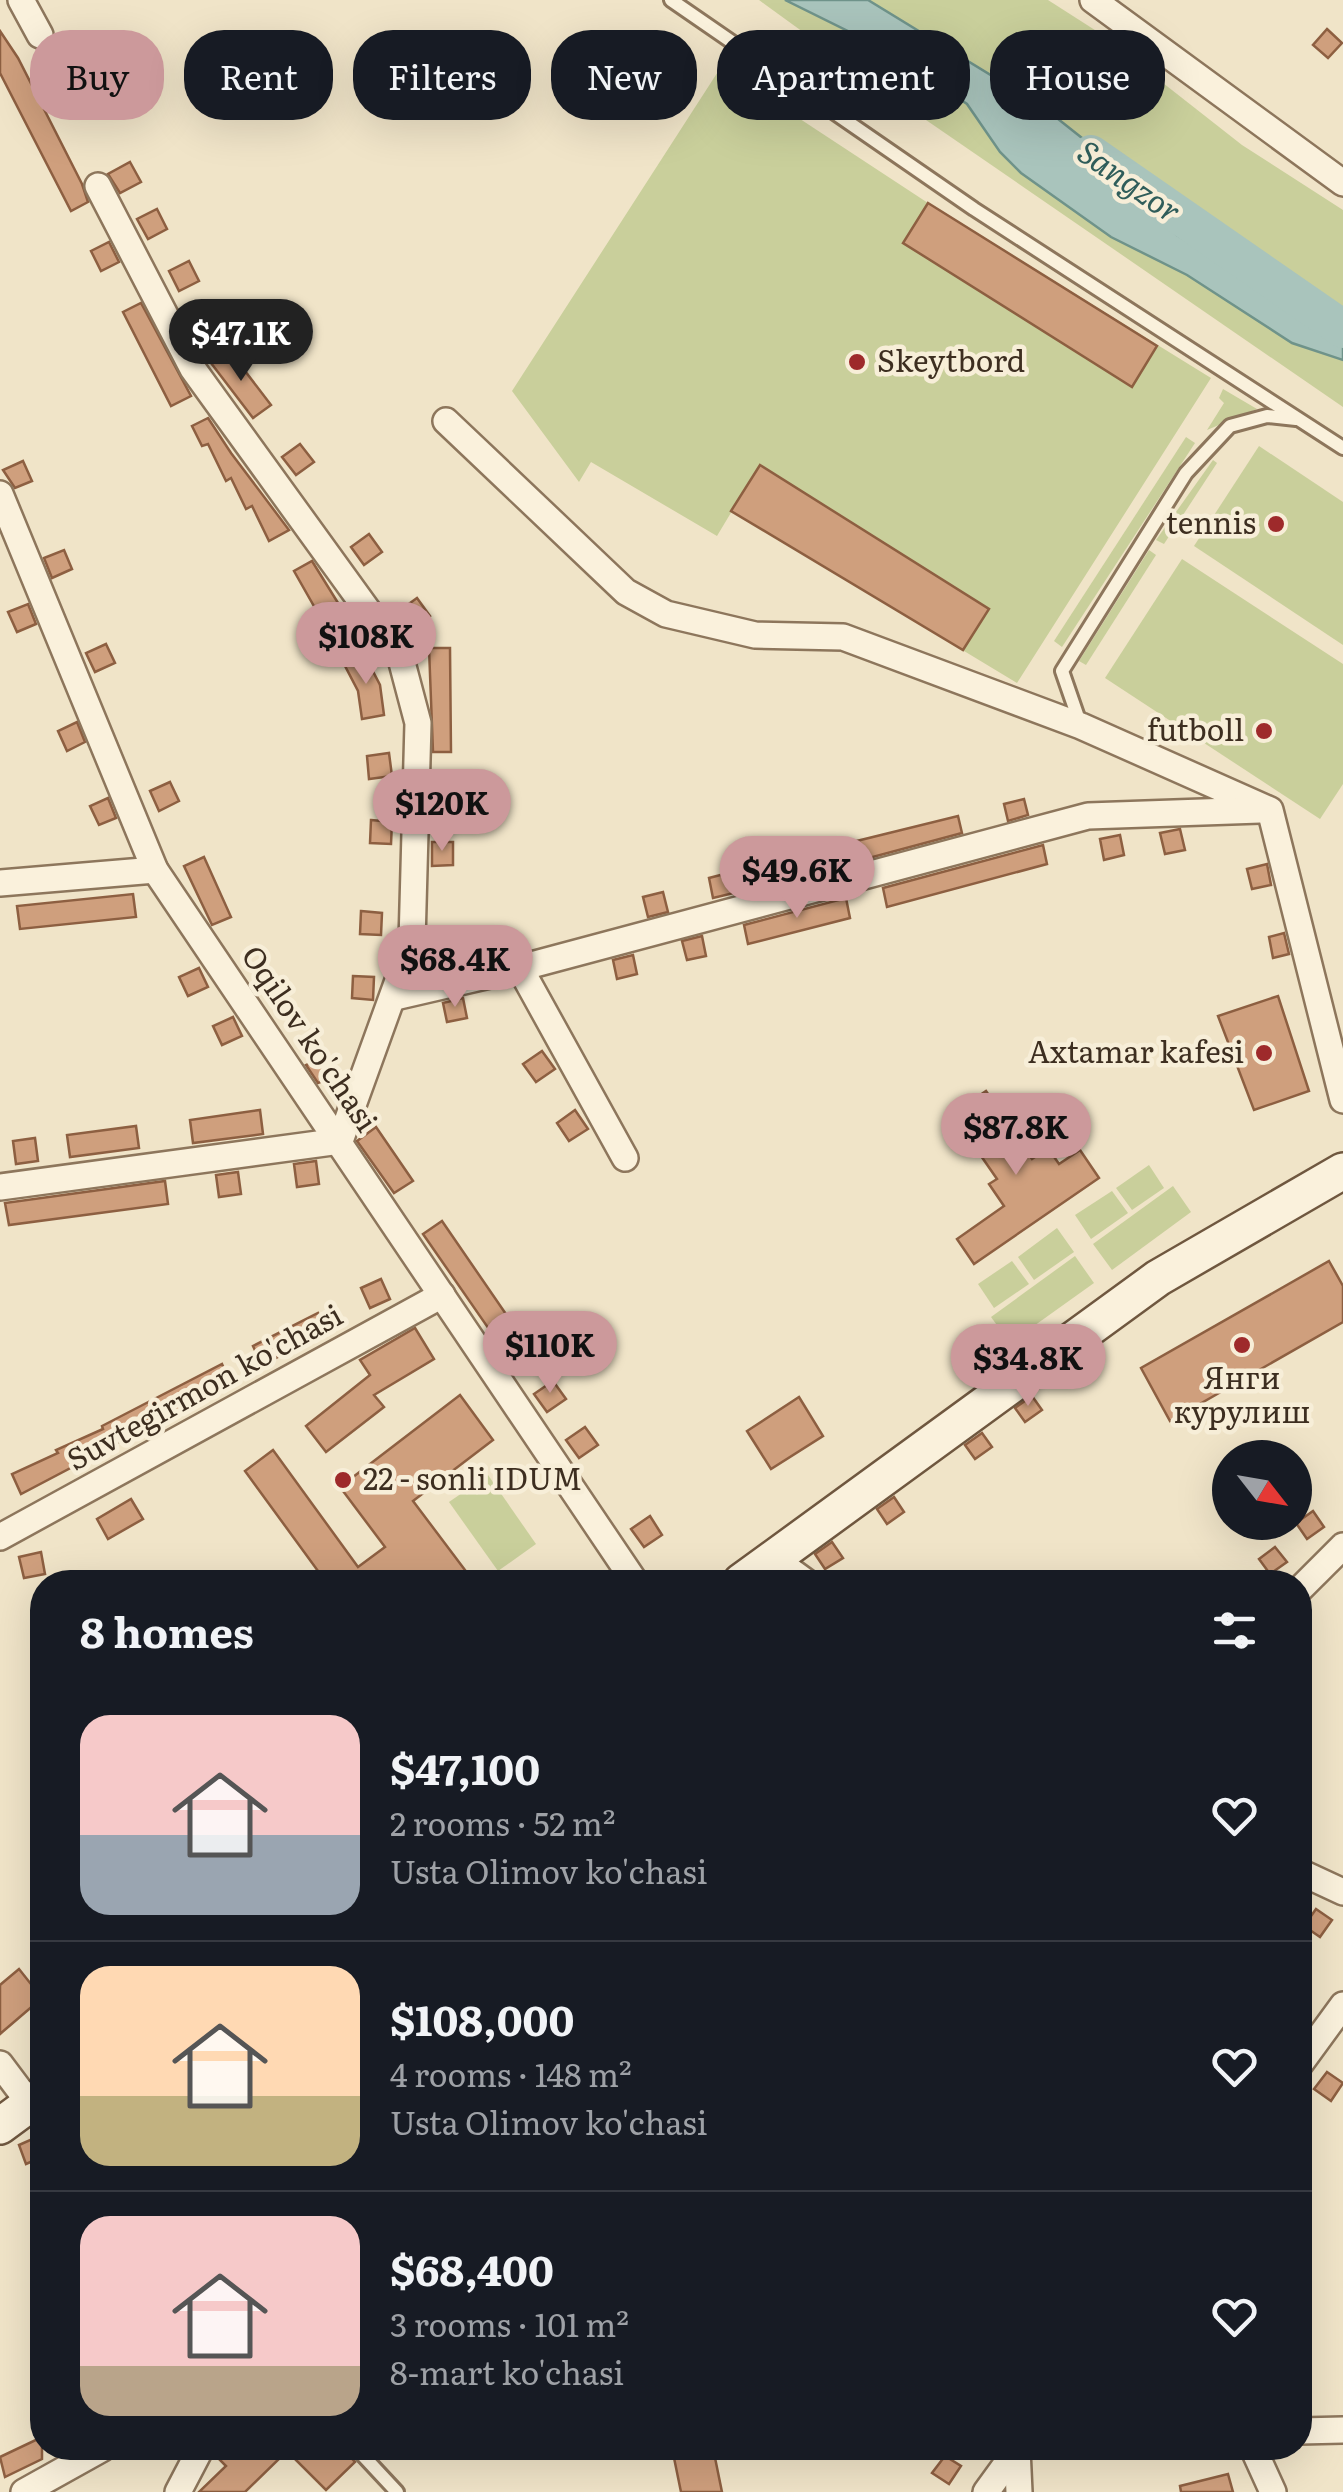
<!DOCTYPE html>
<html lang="en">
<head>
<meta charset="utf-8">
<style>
	body { margin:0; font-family:Literata,serif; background:#20242c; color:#f1f3f6; height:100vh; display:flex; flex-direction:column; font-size:38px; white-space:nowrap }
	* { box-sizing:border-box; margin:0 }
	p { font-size:32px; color:#9ea1a6 }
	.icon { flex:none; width:55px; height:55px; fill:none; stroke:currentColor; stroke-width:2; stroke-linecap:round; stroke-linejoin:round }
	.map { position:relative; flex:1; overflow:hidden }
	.details { position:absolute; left:30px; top:1570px; width:1282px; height:890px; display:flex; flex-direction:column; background:#171b24; border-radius:40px; box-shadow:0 10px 40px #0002 }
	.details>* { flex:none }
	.banner { position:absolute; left:30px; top:30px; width:1285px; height:90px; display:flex; gap:20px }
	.needle { width:65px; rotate:121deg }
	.controls { position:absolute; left:1212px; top:1440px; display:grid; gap:20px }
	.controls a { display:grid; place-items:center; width:100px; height:100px; border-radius:50%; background:#171b24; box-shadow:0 10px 40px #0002; font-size:50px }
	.price { position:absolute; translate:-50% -85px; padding:0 22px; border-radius:35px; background:#cc999b; color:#111; font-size:32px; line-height:65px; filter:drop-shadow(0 2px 5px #0008) }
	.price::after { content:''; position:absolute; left:50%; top:60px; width:30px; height:22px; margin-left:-15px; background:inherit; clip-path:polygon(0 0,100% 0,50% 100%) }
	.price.current { background:#222; color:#fff }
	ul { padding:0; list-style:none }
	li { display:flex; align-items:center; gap:30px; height:250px; padding:0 50px }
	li+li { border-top:2px solid #363941 }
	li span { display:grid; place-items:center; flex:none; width:280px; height:200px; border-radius:30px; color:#555 }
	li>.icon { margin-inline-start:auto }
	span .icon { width:120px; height:120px; fill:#fffc; stroke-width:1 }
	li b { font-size:42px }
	h2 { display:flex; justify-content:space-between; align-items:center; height:120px; padding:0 50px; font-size:42px }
	.tag { padding:0 35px; border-radius:40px; background:#171b24; box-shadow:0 10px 40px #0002; font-size:35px; line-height:90px }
	.tag.current { background:#cc999b; color:#111 }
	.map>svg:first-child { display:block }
</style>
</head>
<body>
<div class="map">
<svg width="1343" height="2492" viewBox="0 0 1343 2492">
	<rect width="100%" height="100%" fill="#f0e4c8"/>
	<g fill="#c9cf9b">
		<path d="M759 0H1048L1098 32 1242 145 1343 210V407L894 98Z"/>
		<path d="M721 67 928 203 1211 378 1017 683 732 511 717 536 591 462 579 482 512 391Z"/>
		<path d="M1223 389 1257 409 1207 430 1224 403 1219 398Z"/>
		<path d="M1186 437 1195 443 1062 647 1054 641Z"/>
		<path d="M1259 446 1343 502V645L1194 546Z"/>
		<path d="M1213 460 1217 463 1164 544 1156 540Z"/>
		<path d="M1149 550 1156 555 1086 665 1079 661Z"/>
		<path d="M1182 559 1343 664V784L1320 819 1105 678Z"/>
		<path d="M1149 1165 1164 1188 1132 1210 1116 1188Z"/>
		<path d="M1173 1186 1191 1212 1112 1270 1093 1244Z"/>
		<path d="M1112 1191 1128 1213 1091 1239 1075 1215Z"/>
		<path d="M1057 1228 1074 1252 1034 1280 1018 1257Z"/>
		<path d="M1075 1256 1094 1283 1010 1343 991 1317Z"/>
		<path d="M1012 1261 1029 1284 994 1308 978 1284Z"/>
		<path d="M488 1475 536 1544 498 1571 449 1502Z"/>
	</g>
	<path fill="#a9c4bc" stroke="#6f938a" stroke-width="2.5" d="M785 0H868L1043 107 1121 169 1177 235 1283 300 1343 319V360L1292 343 1187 275 1111 237 1021 173 1000 152 967 104 865 36 852 33Z"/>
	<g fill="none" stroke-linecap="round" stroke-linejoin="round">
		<path stroke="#a9c4bc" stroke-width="38" d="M1091 154 1343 329"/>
	</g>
	<g fill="#cf9f7d" stroke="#8d5f41" stroke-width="2.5">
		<path d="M1327 29 1342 43 1328 58 1313 45Z"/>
		<path d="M0 31 18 58 82 184 88 202 71 211 0 73Z"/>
		<path d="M130 162 141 182 120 193 108 174Z"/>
		<path d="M928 203 1157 346 1132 387 903 243Z"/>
		<path d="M157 209 167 229 148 239 137 219Z"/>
		<path d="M109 242 119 262 101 271 91 251Z"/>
		<path d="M189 261 199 281 179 291 169 271Z"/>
		<path d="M141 303 191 396 171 406 123 312Z"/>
		<path d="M229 350 271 405 253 418 211 363Z"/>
		<path d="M208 418 231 453 289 530 269 541 252 506 246 509 231 478 226 481 208 444 202 446 192 426Z"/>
		<path d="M300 444 314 462 296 475 282 457Z"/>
		<path d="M23 461 32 481 15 488 3 470Z"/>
		<path d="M760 465 989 609 963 650 731 511Z"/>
		<path d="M369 534 382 552 364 565 351 547Z"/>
		<path d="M64 550 72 569 52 578 44 558Z"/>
		<path d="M312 561 348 619 327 629 294 571Z"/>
		<path d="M417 598 430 616 413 630 399 611Z"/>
		<path d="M28 604 36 624 17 632 8 612Z"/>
		<path d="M106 644 115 663 95 672 86 653Z"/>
		<path d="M429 648H450L451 752H433Z"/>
		<path d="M364 654 380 685 384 715 362 719 358 691 344 664Z"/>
		<path d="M77 722 85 742 67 751 58 731Z"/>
		<path d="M389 753 392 776 369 779 367 756Z"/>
		<path d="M170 782 179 801 159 811 150 791Z"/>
		<path d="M452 786V809L432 810 433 787Z"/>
		<path d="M108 798 116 818 99 825 90 806Z"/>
		<path d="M1024 799 1028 815 1008 821 1004 804Z"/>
		<path d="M958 816 962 833 817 872 812 852Z"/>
		<path d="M371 820 392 822 391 844 370 843Z"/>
		<path d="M1180 829 1185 850 1165 854 1160 833Z"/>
		<path d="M1120 835 1124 855 1104 860 1100 839Z"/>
		<path d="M432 842H453V865L432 866Z"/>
		<path d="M1043 845 1047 864 887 907 883 888Z"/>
		<path d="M204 857 231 917 212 925 184 866Z"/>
		<path d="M775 861 780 882 713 898 709 878Z"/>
		<path d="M1267 864 1271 885 1252 889 1247 869Z"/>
		<path d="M663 892 668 912 648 917 643 897Z"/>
		<path d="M133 894 136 917 20 929 17 906Z"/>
		<path d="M846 898 850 918 748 944 744 925Z"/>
		<path d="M361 911 382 913 381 935 360 934Z"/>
		<path d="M1284 933 1289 954 1273 958 1269 937Z"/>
		<path d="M702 936 706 956 687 960 682 941Z"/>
		<path d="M633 955 637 974 617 979 613 960Z"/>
		<path d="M199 968 208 987 188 996 179 977Z"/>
		<path d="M353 976 374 977 373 1000 352 998Z"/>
		<path d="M1278 996 1309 1091 1254 1110 1218 1016Z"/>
		<path d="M463 998 467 1018 447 1022 443 1003Z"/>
		<path d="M233 1017 242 1036 222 1045 213 1026Z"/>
		<path d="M542 1051 555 1069 536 1082 523 1064Z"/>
		<path d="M322 1058 331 1078 318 1083 306 1065Z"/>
		<path d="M986 1091 1032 1159 1048 1148 1059 1164 1080 1150 1099 1178 974 1264 957 1239 1004 1206 989 1184 997 1179 952 1114Z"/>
		<path d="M260 1110 263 1134 193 1143 190 1120Z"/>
		<path d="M575 1110 588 1129 569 1141 557 1123Z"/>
		<path d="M136 1126 139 1148 70 1157 67 1135Z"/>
		<path d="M376 1127 413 1181 394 1193 357 1141Z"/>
		<path d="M35 1138 38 1161 16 1164 13 1141Z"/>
		<path d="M316 1161 319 1184 297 1187 294 1164Z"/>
		<path d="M238 1172 241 1194 219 1197 216 1175Z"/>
		<path d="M165 1181 168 1204 9 1225 5 1203Z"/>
		<path d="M442 1221 534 1355 516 1368 423 1234Z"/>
		<path d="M1329 1261 1343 1286V1322L1170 1421 1141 1368Z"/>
		<path d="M381 1279 390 1299 370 1308 361 1288Z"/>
		<path d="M318 1313 327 1332 262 1365 253 1346Z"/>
		<path d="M415 1328 434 1359 374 1395 384 1407 326 1452 306 1426 370 1375 360 1360Z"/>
		<path d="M1079 1362 1089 1376 1072 1387 1062 1374Z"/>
		<path d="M222 1364 231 1384 193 1401 194 1403 21 1494 12 1474 58 1453 56 1450 103 1429 102 1426Z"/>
		<path d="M553 1381 566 1399 547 1412 534 1394Z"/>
		<path d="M460 1395 493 1440 413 1501 474 1582H326L245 1471 273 1450 358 1567 385 1547 340 1487Z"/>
		<path d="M1032 1396 1042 1410 1025 1422 1015 1408Z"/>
		<path d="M799 1397 823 1436 771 1469 747 1431Z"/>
		<path d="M585 1427 598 1445 579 1458 566 1440Z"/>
		<path d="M982 1433 992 1447 975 1459 965 1445Z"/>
		<path d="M894 1497 904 1512 887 1524 877 1509Z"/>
		<path d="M131 1499 143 1519 108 1539 97 1519Z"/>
		<path d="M1313 1511 1324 1527 1307 1539 1296 1523Z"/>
		<path d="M650 1516 662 1535 644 1547 631 1529Z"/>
		<path d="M832 1542 843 1558 825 1569 815 1554Z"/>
		<path d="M1275 1547 1287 1562 1270 1574 1259 1559Z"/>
		<path d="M41 1552 45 1574 24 1578 19 1557Z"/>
		<path d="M1316 1909 1332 1920 1320 1937 1304 1926Z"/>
		<path d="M19 1969 42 1998 0 2034V1985Z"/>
		<path d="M1327 2072 1343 2083 1331 2101 1314 2089Z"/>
		<path d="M37 2137 42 2157 26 2164 19 2145Z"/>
		<path d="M42 2437V2459L5 2477 0 2457Z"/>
		<path d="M228 2448H342L355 2462 326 2490 287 2451 245 2492H199L226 2466 218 2458Z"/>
		<path d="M672 2448H713L722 2492H681Z"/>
		<path d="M945 2456 961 2466 949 2484 932 2473Z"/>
		<path d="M1228 2474 1233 2492H1181L1180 2486Z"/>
	</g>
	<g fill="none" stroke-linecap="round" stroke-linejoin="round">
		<defs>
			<g id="service">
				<path d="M671 0 974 209 1343 448"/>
				<path d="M1081 726 1062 671 1186 473 1230 426 1267 416 1296 419"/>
				<path d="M356 2448 397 2492"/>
			</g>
			<g id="minor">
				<path d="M21 0 40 35"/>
				<path d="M1093 0 1343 183"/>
				<path d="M446 421 626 592 666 614 755 635 843 637 1081 726 1270 810 1343 1100"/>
				<path d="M0 494 155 870 635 1582"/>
				<path d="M0 883 155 870"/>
				<path d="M520 968 625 1158"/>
				<path d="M395 997 520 968 1088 816 1260 810"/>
				<path d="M0 1187 340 1141 412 942 418 723 400 655 193 369 98 186"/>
				<path d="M0 1537 442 1295"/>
				<path d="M773 1558 806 1582"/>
				<path d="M1300 1589 1343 1546"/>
				<path d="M1300 1872 1343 1892"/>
				<path d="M0 2064 30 2104"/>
				<path d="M1300 2064 1343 2005"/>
				<path d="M1300 2431 1343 2430"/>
				<path d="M1253 2448 1273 2492"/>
				<path d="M1017 2449 1019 2492"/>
				<path d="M24 2492 103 2448"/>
				<path d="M178 2492 201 2448"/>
				<path d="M986 2492 1018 2448"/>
			</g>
			<g id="secondary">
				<path d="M741 1582 1158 1278 1343 1171"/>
				<path d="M0 2126 42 2095"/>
			</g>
		</defs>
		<use href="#service" stroke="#8d765c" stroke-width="18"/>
		<use href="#minor" stroke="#8d765c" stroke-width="30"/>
		<use href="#secondary" stroke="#6f573f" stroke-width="40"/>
		<use href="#service" stroke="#faf1dc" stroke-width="12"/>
		<use href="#minor" stroke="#faf1dc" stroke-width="25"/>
		<use href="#secondary" stroke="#faf1dc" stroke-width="35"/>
	</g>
	<g fill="#9e2a2b" stroke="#f7eed8" stroke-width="4">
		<circle cx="857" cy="362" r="10"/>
		<circle cx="1276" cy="524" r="10"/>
		<circle cx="1264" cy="731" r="10"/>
		<circle cx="1264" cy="1053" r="10"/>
		<circle cx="1242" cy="1345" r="10"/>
		<circle cx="343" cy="1480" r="10"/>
	</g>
	<g text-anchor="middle" stroke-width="9" stroke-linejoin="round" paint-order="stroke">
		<g font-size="30" fill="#3d2e20" stroke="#f7eed8" text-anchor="end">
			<text x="877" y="372" text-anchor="start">Skeytbord</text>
			<text x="1256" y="534">tennis</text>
			<text x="1244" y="741">futboll</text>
			<text x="1244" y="1063">Axtamar kafesi</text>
			<text x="1242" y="1389" text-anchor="middle">Янги<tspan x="1242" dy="34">курулиш</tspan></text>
			<text x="363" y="1490" text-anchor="start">22 - sonli IDUM</text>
		</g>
		<g font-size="30" fill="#3d2e20" stroke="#f7eed8">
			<text transform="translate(309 1039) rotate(56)" y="10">Oqilov ko'chasi</text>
			<text transform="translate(205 1388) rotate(-29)" y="10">Suvtegirmon ko'chasi</text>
		</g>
		<g font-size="32" font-style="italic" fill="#2f5d5a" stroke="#f7eed8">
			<text transform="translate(1129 182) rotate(35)" y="11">Sangzor</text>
		</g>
	</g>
</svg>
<div class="controls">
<a><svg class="needle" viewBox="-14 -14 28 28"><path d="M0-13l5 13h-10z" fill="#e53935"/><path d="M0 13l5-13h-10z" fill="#9ea1a6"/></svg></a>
</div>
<b class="price current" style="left:241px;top:384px">$47.1K</b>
<b class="price" style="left:366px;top:687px">$108K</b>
<b class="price" style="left:442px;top:854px">$120K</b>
<b class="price" style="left:797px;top:921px">$49.6K</b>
<b class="price" style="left:455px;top:1010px">$68.4K</b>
<b class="price" style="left:1016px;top:1178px">$87.8K</b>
<b class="price" style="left:550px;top:1396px">$110K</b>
<b class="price" style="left:1028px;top:1409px">$34.8K</b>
<div class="banner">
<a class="tag current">Buy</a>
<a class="tag">Rent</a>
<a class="tag">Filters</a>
<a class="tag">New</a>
<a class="tag">Apartment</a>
<a class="tag">House</a>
</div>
<section class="details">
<h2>8 homes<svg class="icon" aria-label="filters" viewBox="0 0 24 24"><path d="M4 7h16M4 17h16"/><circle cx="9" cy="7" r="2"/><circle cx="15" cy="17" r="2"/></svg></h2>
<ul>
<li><span style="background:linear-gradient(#f6c9c9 60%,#9aa5b1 0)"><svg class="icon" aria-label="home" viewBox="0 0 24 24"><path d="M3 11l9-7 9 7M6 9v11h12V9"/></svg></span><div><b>$47,100</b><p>2 rooms · 52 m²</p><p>Usta Olimov ko'chasi</p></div><svg class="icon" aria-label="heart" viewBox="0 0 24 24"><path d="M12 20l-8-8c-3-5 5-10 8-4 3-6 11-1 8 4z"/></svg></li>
<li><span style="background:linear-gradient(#ffd9b3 65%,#c2b280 0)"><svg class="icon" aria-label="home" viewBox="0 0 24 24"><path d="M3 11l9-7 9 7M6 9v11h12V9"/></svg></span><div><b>$108,000</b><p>4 rooms · 148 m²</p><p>Usta Olimov ko'chasi</p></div><svg class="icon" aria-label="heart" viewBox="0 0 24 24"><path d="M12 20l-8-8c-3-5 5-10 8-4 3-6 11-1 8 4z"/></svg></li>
<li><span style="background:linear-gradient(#f6c9c9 75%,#b9a48a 0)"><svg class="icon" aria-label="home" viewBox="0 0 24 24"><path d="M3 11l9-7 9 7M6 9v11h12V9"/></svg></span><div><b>$68,400</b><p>3 rooms · 101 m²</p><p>8-mart ko'chasi</p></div><svg class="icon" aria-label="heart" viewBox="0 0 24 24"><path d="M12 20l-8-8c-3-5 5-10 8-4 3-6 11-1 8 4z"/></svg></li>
</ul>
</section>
</div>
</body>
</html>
